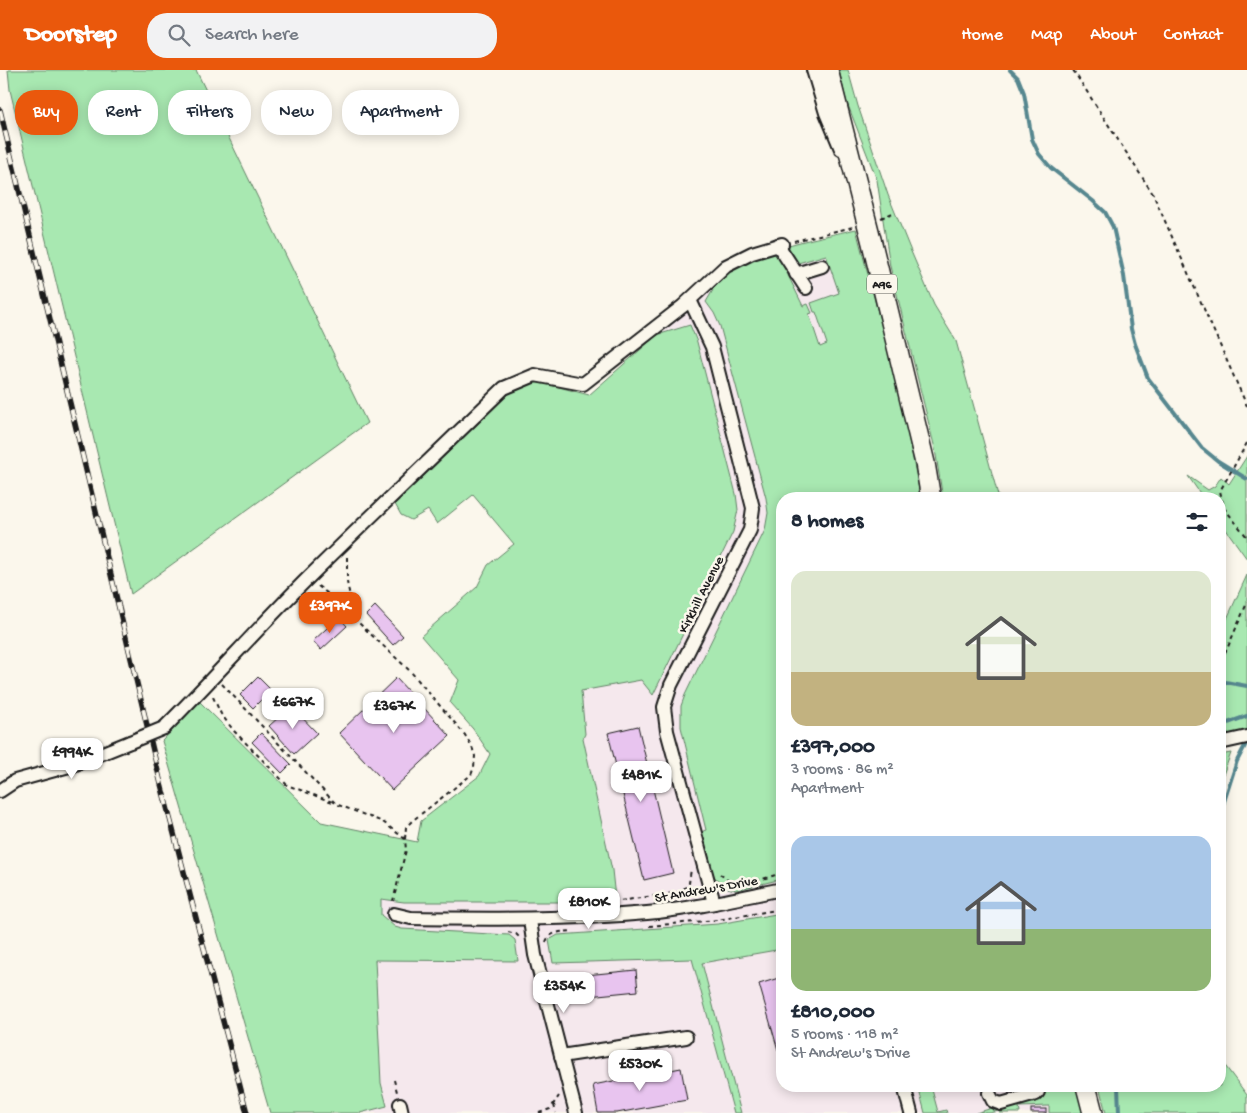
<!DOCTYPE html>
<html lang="en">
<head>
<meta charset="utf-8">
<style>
	body { margin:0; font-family:"Gochi Hand",sans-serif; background:#f2f2f3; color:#1f2937; height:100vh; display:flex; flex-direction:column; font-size:19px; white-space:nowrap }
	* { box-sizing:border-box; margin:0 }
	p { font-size:16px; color:#747a83 }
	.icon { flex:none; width:28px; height:28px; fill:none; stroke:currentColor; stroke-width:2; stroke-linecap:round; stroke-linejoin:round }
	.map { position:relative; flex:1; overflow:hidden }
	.panel { position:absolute; left:776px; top:422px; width:450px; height:600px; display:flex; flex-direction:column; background:#fff; border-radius:20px; box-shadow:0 2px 12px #0003 }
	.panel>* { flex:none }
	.top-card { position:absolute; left:15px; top:20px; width:475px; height:45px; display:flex; gap:10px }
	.price { position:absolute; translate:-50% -42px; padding:0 11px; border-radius:10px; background:#fff; color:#222; font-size:16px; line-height:32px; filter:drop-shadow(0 1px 2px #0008) }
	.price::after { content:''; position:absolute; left:50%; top:30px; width:15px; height:11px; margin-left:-8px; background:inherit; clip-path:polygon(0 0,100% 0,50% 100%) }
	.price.active { background:#ea580c; color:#fff }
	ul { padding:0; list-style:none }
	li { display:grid; align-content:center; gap:10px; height:265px; padding:0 15px }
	li span { display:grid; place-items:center; height:155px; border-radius:15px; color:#555 }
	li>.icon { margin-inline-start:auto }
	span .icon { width:90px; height:90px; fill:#fffc; stroke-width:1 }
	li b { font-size:21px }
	h2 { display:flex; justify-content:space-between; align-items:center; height:60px; padding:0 15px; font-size:21px }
	.tag { padding:0 18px; border-radius:20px; background:#fff; box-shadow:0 2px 12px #0003; font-size:18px; line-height:45px }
	.tag.active { background:#ea580c; color:#fff }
	header { display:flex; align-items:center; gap:30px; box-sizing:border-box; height:70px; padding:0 25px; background:#ea580c; color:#fff }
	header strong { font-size:24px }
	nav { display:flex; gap:28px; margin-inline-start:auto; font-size:18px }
	.search { width:350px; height:45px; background:#f2f2f3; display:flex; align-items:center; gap:12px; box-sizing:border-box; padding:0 18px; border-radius:20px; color:#747a83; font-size:19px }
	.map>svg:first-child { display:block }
</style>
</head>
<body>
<header>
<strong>Doorstep</strong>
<div class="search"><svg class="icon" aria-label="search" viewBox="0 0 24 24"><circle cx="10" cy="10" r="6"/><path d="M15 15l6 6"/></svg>Search here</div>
<nav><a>Home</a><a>Map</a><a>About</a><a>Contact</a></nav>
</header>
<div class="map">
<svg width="1247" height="1043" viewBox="0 0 1247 1043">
	<rect width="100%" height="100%" fill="#fbf7ec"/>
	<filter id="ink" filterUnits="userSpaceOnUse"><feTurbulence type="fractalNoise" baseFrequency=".02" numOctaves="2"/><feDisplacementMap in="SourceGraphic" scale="10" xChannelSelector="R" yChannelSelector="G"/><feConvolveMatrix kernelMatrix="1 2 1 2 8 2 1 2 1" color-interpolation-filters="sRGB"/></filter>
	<g filter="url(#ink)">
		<path fill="#f5e8ed" d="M856 159 921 429H782V1016H1079L1086 1043H270L162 671 199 631 321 752 448 778 477 740 589 325 730 200Z"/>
		<g fill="#a8e8b1" stroke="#628266" fill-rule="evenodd">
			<path d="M8 0H196L367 353 131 524 10 20Z"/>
			<path d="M839 0H848L858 36 888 125 910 179 934 235 956 271 999 429H943L935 379 890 196 877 110 846 30Z"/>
			<path d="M856 159 901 330 921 429H782V809L736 820C708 817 707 784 701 762L706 760 681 657V636L685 625 765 460 768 443 766 428 720 256 714 243 706 232 713 220 710 217C717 211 723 204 731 199 768 176 815 169 856 159ZM826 185 839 223 811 233 814 242H816L827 274 820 277 809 244 812 243 808 234 803 236 784 197Z"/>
			<path d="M690 255 697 272 736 424 738 440 733 462 653 625 641 610 581 621 585 664 583 668 612 800 615 828 563 832H404L381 829V845L395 857 402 859 509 865 515 870 518 891 375 890 381 1013 387 1036 360 1043H270L162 671 199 631 321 752 417 772 421 751 479 706 490 684 473 659 450 633 459 610 421 566 477 517 488 495 514 474 473 425 437 454 428 440 411 450 401 445 395 434 512 321 536 311 589 325 657 265Z"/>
			<path d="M1247 386V489L1220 451V429H1204L1188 406 1208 420 1215 416 1221 407 1229 414Z"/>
			<path d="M1247 505V667L1220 673V564Z"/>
			<path d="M1231 683 1220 713V685Z"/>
			<path d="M782 843V879L702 893 741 1043H734L692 889 553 893 549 870 558 865 718 854Z"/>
			<path d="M1220 989 1247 1025V1043H1106L1099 1016H1220Z"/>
			<path d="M918 1016H931L938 1042 946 1040 947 1043H925Z"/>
			<path d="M1042 1016H1079L1086 1043H1049V1036L1019 1037 1020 1043H1000L999 1041 990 1043H976L989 1039 986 1033 992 1035 994 1041 1021 1034Z"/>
		</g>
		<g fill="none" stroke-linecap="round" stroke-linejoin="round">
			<g stroke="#57878f" stroke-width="4">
				<path d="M1010 0 1018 8 1024 23 1032 69 1039 84 1051 98 1093 131 1105 142 1113 157 1124 206 1131 259 1135 274 1148 308 1202 378 1218 391 1247 409"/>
				<path d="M1220 611 1247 616"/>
				<path d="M1220 668 1225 654 1247 646"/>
				<path d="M1220 744 1237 691 1247 672"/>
				<path d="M1118 1016 1119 1043"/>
			</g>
		</g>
		<g fill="#e8c4ef" stroke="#1c1c1c">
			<path d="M375 536 403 566 393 575 366 545Z"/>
			<path d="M339 547 347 556 321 580 313 571Z"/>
			<path d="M258 607 271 620 253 638 240 625Z"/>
			<path d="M396 608 450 666 392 720 339 663Z"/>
			<path d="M291 636 317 663 294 684 269 656Z"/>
			<path d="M638 656 673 803 644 810 608 663Z"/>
			<path d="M261 663 291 694 282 703 252 672Z"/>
			<path d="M636 900 638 921 568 928 566 907Z"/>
			<path d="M782 907V979L778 980 759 914Z"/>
			<path d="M681 998 687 1030 617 1043H598L593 1015Z"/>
			<path d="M1007 1016H1032L1033 1018 1009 1024Z"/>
			<rect x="1031" y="1039" width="15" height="4"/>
		</g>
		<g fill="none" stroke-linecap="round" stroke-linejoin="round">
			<defs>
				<g id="minor">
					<path d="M813 0 826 43 841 79"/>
					<path d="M778 175 806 218"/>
					<path d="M796 204 822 196"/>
					<path d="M690 230 712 277 753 438 750 460 671 615 664 637 667 661 714 833"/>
					<path d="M164 658C213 609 259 557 308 508 373 444 439 381 504 318L535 305 583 314 683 236 726 196 752 183 782 174"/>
					<path d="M1220 673 1247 667"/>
					<path d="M0 721 15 711 73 695 130 672"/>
					<path d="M394 844 411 848C490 849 568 850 647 843 693 839 738 828 782 819"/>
					<path d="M530 850 535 885 576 1043"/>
					<path d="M561 986 686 967"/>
					<path d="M904 1016 911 1043"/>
					<path d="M989 1023 993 1031 1001 1034 1036 1024 1038 1022V1016"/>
					<path d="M400 1034 402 1043"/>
				</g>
				<g id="highway">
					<path d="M828 0 872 173 925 393 931 429"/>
					<path d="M1086 1016 1093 1043"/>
				</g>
			</defs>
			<use href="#minor" stroke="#1c1c1c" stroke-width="16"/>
			<use href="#highway" stroke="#1c1c1c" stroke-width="22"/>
			<g stroke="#1c1c1c" stroke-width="2" stroke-dasharray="4 4" stroke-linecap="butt">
				<path d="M1073 0 1153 124 1247 336"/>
				<path d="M881 148 895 142"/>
				<path d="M794 171 853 157"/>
				<path d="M1247 373 1220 421 1224 438 1247 467"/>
				<path d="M347 487V512L354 546"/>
				<path d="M318 516 341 534 360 554 411 602 465 665 472 677 475 686 474 697 471 705 412 751 406 757 405 769"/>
				<path d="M1220 590 1227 579 1247 533"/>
				<path d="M222 614 336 734 383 752 405 769 406 780 393 831"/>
				<path d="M213 627 221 644 234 661 287 715 335 733"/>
				<path d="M720 804 730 812 739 815"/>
				<path d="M756 811 782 803"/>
				<path d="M613 832 681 822 689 813 691 799"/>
				<path d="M649 856 717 850 782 839"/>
				<path d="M508 862 516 864 519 867"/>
				<path d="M546 872C550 861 562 862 572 861"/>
				<path d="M394 1010 397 1022"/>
				<path d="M554 1035 556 1043"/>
				<path d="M539 1043 550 1039 559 1026"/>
			</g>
			<use href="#minor" stroke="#fbf7ec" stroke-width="12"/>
			<use href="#highway" stroke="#fbf7ec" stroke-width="19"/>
			<defs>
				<path id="rail" d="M0 40 161 714 247 1043"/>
			</defs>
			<use href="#rail" stroke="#1c1c1c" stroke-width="5.5"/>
			<use href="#rail" stroke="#fbf7ec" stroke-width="4" stroke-dasharray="11" stroke-linecap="butt"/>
			<defs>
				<path id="minor-bridge" d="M130 672 164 658"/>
			</defs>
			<use href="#minor-bridge" stroke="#1c1c1c" stroke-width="16" stroke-linecap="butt"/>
			<use href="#minor-bridge" stroke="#fbf7ec" stroke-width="12"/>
		</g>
	</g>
	<g text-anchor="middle" stroke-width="5" stroke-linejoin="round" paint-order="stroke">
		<rect fill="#fbf7ec" stroke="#5f5e5a" stroke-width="1" x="867" y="204.5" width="30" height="19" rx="4"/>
		<g font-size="12" font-weight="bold" fill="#1c1c1c">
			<text x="882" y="218">A96</text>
		</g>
		<g font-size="14" fill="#1c1c1c" stroke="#fbf7ec">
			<text transform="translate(700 524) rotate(-63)" y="5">Kirkhill Avenue</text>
			<text transform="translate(706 818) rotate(-10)" y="5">St Andrew's Drive</text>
		</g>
	</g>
</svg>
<b class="price active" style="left:330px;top:564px">£397K</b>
<b class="price" style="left:293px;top:660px">£667K</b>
<b class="price" style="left:394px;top:664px">£367K</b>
<b class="price" style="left:72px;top:710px">£994K</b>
<b class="price" style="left:641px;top:733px">£481K</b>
<b class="price" style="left:589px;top:860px">£810K</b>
<b class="price" style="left:564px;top:944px">£354K</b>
<b class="price" style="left:640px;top:1022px">£530K</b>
<div class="top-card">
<a class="tag active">Buy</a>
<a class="tag">Rent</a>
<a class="tag">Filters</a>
<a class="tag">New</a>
<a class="tag">Apartment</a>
</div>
<section class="panel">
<h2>8 homes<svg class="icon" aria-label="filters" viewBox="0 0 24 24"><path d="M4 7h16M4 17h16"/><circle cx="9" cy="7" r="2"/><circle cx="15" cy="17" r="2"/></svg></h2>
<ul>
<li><span style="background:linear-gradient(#dfe7d0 65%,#c2b280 0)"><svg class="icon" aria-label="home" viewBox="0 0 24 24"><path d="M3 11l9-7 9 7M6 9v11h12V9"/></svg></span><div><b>£397,000</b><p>3 rooms · 86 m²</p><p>Apartment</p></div></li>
<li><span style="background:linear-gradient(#a9c7e8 60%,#8fb573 0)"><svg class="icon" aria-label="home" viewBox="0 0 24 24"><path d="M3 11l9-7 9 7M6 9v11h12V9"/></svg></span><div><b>£810,000</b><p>5 rooms · 118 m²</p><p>St Andrew's Drive</p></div></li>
</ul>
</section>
</div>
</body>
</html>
